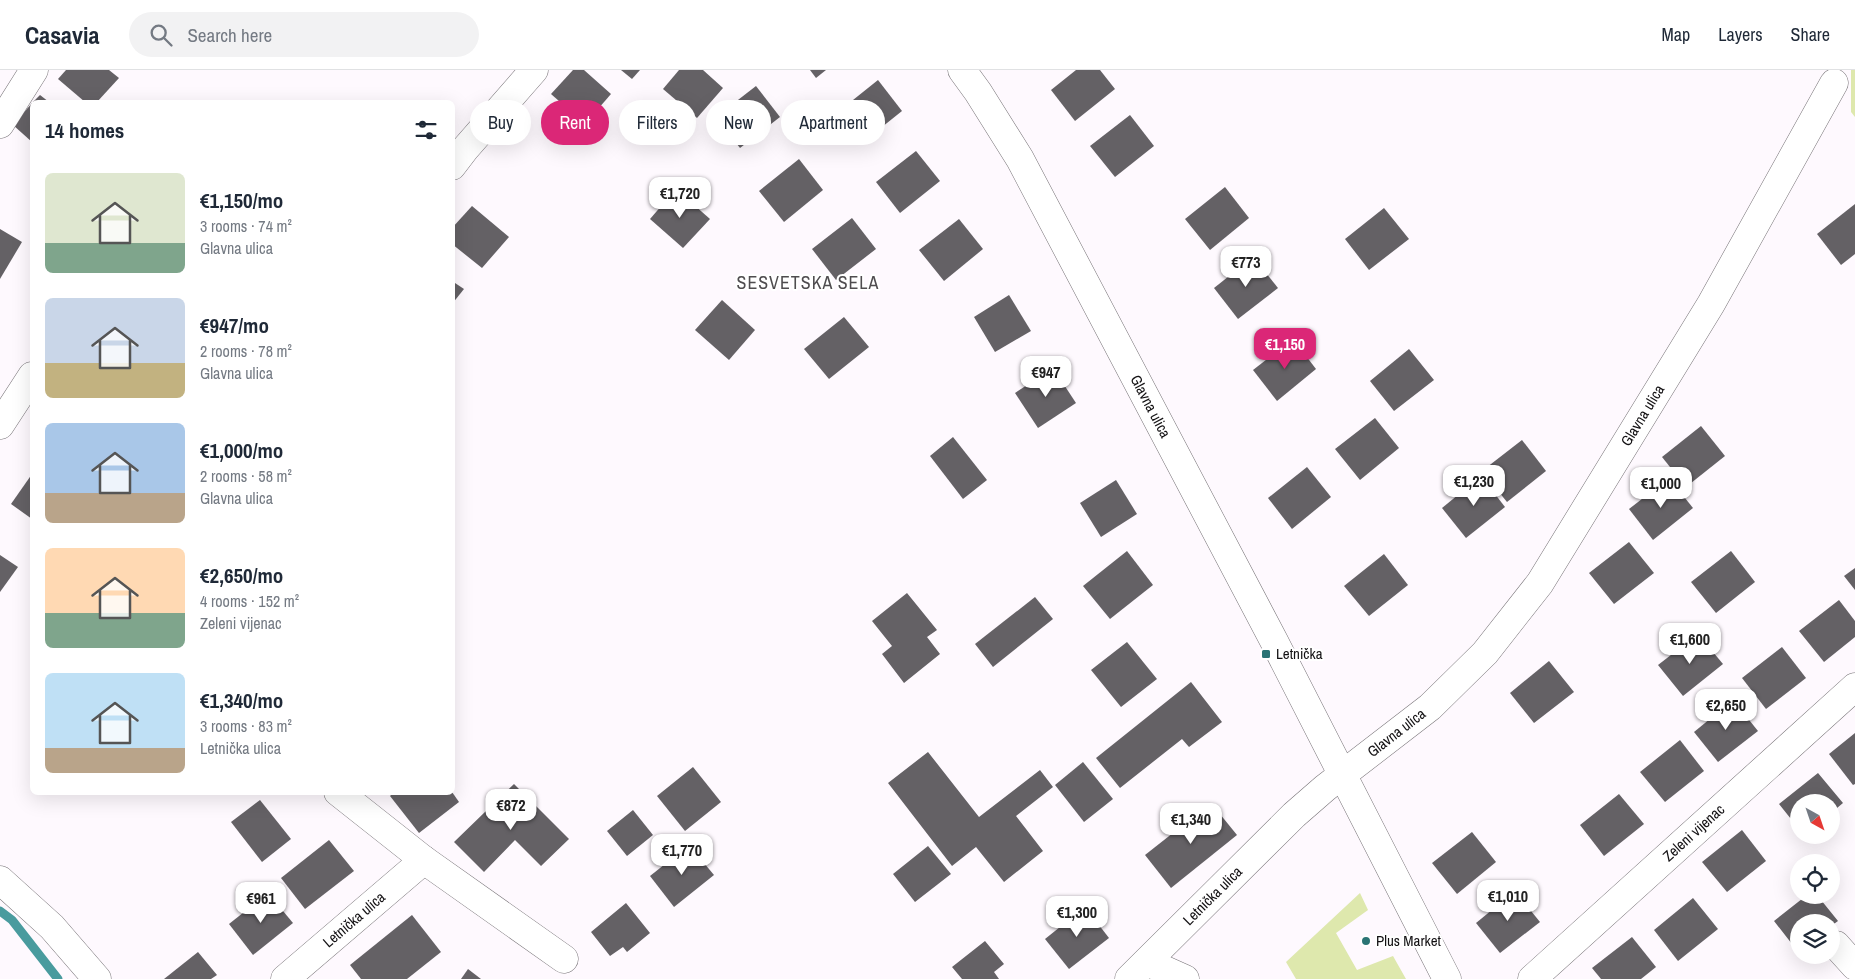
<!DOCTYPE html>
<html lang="en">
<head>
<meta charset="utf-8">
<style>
	body { margin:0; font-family:"Archivo Narrow",sans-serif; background:#f2f2f3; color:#1f2937; height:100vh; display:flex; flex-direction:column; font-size:19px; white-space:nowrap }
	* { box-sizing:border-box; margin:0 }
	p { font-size:16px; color:#747a83 }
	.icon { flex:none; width:28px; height:28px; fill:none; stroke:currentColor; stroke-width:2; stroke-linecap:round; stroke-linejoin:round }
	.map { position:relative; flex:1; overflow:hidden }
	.sheet { position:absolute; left:30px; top:30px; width:425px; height:695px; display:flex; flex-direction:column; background:#fff; border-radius:8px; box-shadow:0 5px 20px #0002 }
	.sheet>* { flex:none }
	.top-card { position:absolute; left:470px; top:30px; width:475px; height:45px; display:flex; gap:10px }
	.needle { width:32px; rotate:140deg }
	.fabs { position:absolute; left:1790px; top:724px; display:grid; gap:10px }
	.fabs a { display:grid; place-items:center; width:50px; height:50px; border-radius:50%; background:#fff; box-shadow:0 5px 20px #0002; font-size:25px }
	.price { position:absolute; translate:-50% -42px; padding:0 11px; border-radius:10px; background:#fff; color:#222; font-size:16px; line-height:32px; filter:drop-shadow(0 1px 2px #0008) }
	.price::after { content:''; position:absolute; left:50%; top:30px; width:15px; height:11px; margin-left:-8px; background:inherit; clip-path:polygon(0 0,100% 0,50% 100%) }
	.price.selected { background:#db2777; color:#fff }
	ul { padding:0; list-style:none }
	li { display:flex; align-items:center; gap:15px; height:125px; padding:0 15px }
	li span { display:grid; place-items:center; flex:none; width:140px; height:100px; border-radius:8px; color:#555 }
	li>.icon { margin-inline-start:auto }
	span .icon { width:60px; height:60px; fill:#fffc; stroke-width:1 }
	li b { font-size:21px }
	h2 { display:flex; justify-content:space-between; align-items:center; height:60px; padding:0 15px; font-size:21px }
	.chip { padding:0 18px; border-radius:22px; background:#fff; box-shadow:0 5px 20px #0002; font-size:18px; line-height:45px }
	.chip.selected { background:#db2777; color:#fff }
	header { display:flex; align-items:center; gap:30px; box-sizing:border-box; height:70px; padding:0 25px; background:#fff; border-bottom:1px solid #e0e1e3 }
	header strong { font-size:24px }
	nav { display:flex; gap:28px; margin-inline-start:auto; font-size:18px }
	.search { width:350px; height:45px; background:#f2f2f3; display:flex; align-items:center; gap:12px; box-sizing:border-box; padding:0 18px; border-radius:28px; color:#747a83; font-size:19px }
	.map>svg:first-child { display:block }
</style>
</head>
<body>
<header>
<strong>Casavia</strong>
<div class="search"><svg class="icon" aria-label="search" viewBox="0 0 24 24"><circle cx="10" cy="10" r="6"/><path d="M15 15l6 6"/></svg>Search here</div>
<nav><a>Map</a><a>Layers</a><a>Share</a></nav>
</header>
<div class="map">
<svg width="1855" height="909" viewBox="0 0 1855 909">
	<rect width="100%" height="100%" fill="#fef9fe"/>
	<g fill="#dee8ad">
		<path d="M1851 0H1855V47L1851 42Z"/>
		<path d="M1360 823 1368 840 1336 863 1357 900 1393 886 1406 909H1296L1286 892Z"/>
	</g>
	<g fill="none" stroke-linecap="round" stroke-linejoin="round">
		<path stroke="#499b9e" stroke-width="9" d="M0 841 12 850 58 909"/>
	</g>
	<g fill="#646165">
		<path d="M66 0H109L119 8 97 32H85L58 9Z"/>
		<path d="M573 0H584L611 24 585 54 551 24Z"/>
		<path d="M621 0H640L632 9Z"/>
		<path d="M679 0H703L723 18 697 48 663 19Z"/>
		<path d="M810 0H826L816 8Z"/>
		<path d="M1076 0H1100L1115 19 1075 51 1051 20Z"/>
		<path d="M878 10 902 41 862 73 838 42Z"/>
		<path d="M756 16 780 47 740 78 716 47Z"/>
		<path d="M40 25 49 32H33Z"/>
		<path d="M32 33V72L13 55Z"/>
		<path d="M1130 45 1154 76 1115 107 1090 76Z"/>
		<path d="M916 81 940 111 900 143 876 112Z"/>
		<path d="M799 89 823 120 784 152 759 121Z"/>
		<path d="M1225 117 1249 148 1210 180 1185 149Z"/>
		<path d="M676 119 710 149 683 178 650 149Z"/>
		<path d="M1855 134V184L1841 195 1817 164Z"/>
		<path d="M472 136 509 167 482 198 452 174V158Z"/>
		<path d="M1384 138 1409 169 1369 200 1345 169Z"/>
		<path d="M852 148 876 179 836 210 812 179Z"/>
		<path d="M959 149 983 179 944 211 919 180Z"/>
		<path d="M0 159 22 172 0 209Z"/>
		<path d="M1253 187 1278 218 1238 249 1214 218Z"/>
		<path d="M452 211 464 219 452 234Z"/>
		<path d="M1009 225 1031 261 995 282 974 247Z"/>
		<path d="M722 230 755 260 729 290 695 260Z"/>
		<path d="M844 247 869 277 829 309 804 279Z"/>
		<path d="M1293 269 1316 299 1277 331 1253 300Z"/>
		<path d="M1409 279 1434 310 1394 341 1370 311Z"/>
		<path d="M1053 298 1076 333 1038 358 1015 323Z"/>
		<path d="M1375 348 1399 378 1360 410 1335 379Z"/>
		<path d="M1701 356 1725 386 1686 417 1662 387Z"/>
		<path d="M953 367 987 410 963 429 930 386Z"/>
		<path d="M1522 370 1546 401 1507 432 1482 401Z"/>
		<path d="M1307 397 1331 427 1292 459 1268 428Z"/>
		<path d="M32 404V449L11 434Z"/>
		<path d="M1481 406 1505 437 1466 468 1442 438Z"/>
		<path d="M1669 408 1693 438 1653 470 1629 439Z"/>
		<path d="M1116 410 1137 444 1101 467 1080 433Z"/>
		<path d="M1629 472 1654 503 1614 534 1589 503Z"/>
		<path d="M1127 481 1153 515 1110 549 1083 516Z"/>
		<path d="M1731 481 1755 512 1716 543 1691 512Z"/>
		<path d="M1384 484 1408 515 1369 546 1344 516Z"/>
		<path d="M0 485 18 497 0 522Z"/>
		<path d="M1855 498V520L1844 506Z"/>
		<path d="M907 523 937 560 927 567 940 584 904 613 882 584 892 576 872 551Z"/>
		<path d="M1035 527 1053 549 993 597 975 574Z"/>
		<path d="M1839 530 1855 551V567L1824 592 1799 561Z"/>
		<path d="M1698 564 1723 594 1683 626 1658 595Z"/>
		<path d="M1127 572 1157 609 1121 637 1091 600Z"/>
		<path d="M1782 577 1806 608 1766 639 1742 608Z"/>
		<path d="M1549 591 1574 622 1534 653 1510 623Z"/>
		<path d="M1191 612 1222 652 1189 677 1182 669 1120 718 1096 688Z"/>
		<path d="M1733 630 1758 661 1718 692 1694 662Z"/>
		<path d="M1855 663V714L1853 715 1829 684Z"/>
		<path d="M1680 670 1704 701 1665 732 1640 702Z"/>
		<path d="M928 682 979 747 1040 700 1053 717 1016 746 1043 781 1004 812 976 777 952 796 888 713Z"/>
		<path d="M1083 692 1113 729 1084 752 1055 715Z"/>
		<path d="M693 697 721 732 685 761 657 726Z"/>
		<path d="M1818 703 1843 733 1831 743V732H1799V759L1779 734Z"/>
		<path d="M514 714 569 769 541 796 515 770 484 802 454 772Z"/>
		<path d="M394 722H452L459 732 419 763 390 726Z"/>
		<path d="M1619 724 1644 754 1604 786 1580 755Z"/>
		<path d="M260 730 291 769 262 792 231 752Z"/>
		<path d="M1211 733 1237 765 1171 818 1145 785Z"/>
		<path d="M633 740 653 765 627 786 607 761Z"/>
		<path d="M1742 760 1766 791 1727 822 1702 792Z"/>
		<path d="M1472 762 1496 792 1457 824 1432 793Z"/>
		<path d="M329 770 354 801 305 839 281 808Z"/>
		<path d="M689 775 714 805 674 837 650 806Z"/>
		<path d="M928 776 951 804 915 832 893 804Z"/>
		<path d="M1515 821 1540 852 1500 883 1476 853Z"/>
		<path d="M268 823 293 853 253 885 229 854Z"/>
		<path d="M1807 825H1817L1838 851 1831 856V852H1799V883L1774 851Z"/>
		<path d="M1693 828 1718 859 1678 891 1654 860Z"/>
		<path d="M626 833 650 863 627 882 623 877 610 886 591 862Z"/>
		<path d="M1085 837 1109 868 1069 899 1045 869Z"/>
		<path d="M412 845 441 882 407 909H361L350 895Z"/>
		<path d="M1632 867 1656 897 1641 909H1601L1592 898Z"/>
		<path d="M985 871 1004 894 994 902 999 909H962L952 897Z"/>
		<path d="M198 882 217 905 211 909H164Z"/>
		<path d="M468 899 481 909H461Z"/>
	</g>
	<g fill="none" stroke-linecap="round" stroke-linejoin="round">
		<defs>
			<g id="minor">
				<path id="s1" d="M962 0 978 22 1020 89 1274 571 1447 909"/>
				<path d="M0 54 34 0"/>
				<path d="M452 96 465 79 534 0"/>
				<path d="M0 355 32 306"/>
				<path d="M338 722 424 790 564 889"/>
				<path d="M0 810 52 857 97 909"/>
				<path d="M1836 875 1855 896"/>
				<path d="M1147 892 1185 909"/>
				<path id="s2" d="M285 909 424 790"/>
				<path id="s3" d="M1129 909 1294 745 1325 718 1430 637 1485 583 1540 513 1711 234 1834 13"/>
				<path id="s4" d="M1532 909 1855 617"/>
			</g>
		</defs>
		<use href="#minor" stroke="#777377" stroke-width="29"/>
		<use href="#minor" stroke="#fff" stroke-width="28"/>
	</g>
	<g fill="#2a7474" stroke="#fff" stroke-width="2">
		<rect x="1261" y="579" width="10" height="10" rx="2.5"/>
		<circle cx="1366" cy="871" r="5"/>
	</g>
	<g text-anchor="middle" stroke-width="4" stroke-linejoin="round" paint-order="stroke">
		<g font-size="15" fill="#131113" stroke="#fff">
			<text dy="5" stroke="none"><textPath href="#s1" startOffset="386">Glavna ulica</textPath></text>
			<text dy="5" stroke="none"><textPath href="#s3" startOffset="769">Glavna ulica</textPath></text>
			<text dy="5" stroke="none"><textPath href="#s3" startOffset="364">Glavna ulica</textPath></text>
			<text dy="5" stroke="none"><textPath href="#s4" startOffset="218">Zeleni vijenac</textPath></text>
			<text dy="5" stroke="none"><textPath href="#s3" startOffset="118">Letnička ulica</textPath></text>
			<text dy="5" stroke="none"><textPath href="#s2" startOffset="91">Letnička ulica</textPath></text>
		</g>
		<g font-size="15" fill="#131113" stroke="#fff" text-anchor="start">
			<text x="1276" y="589">Letnička</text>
			<text x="1376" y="876">Plus Market</text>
		</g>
		<g font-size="18" letter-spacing="1" fill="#4f4c4f" stroke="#fff">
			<text x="808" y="219">SESVETSKA SELA</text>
		</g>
	</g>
</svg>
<div class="fabs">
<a><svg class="needle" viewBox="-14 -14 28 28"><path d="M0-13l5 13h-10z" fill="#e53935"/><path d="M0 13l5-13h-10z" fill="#747a83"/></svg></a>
<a><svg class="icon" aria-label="locate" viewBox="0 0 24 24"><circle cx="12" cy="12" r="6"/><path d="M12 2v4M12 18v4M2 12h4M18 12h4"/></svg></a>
<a><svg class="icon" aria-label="layers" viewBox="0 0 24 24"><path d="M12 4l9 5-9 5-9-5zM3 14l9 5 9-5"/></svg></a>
</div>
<b class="price" style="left:680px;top:149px">€1,720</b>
<b class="price" style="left:1246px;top:218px">€773</b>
<b class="price selected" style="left:1285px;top:300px">€1,150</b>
<b class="price" style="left:1046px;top:328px">€947</b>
<b class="price" style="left:1474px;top:437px">€1,230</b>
<b class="price" style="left:1661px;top:439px">€1,000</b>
<b class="price" style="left:1690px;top:595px">€1,600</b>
<b class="price" style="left:1726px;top:661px">€2,650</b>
<b class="price" style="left:511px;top:761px">€872</b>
<b class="price" style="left:1191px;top:775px">€1,340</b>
<b class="price" style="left:682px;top:806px">€1,770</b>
<b class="price" style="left:1508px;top:852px">€1,010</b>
<b class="price" style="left:261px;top:854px">€961</b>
<b class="price" style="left:1077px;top:868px">€1,300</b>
<div class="top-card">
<a class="chip">Buy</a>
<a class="chip selected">Rent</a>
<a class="chip">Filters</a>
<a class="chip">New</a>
<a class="chip">Apartment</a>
</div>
<section class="sheet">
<h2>14 homes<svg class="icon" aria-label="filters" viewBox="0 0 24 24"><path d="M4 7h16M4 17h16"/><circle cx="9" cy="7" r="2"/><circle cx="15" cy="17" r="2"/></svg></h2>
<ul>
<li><span style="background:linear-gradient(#dfe7d0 70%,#7fa58c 0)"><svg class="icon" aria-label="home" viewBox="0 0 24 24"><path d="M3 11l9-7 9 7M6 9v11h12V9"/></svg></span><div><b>€1,150/mo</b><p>3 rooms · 74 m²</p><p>Glavna ulica</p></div></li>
<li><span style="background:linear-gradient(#c9d6e8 65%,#c2b280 0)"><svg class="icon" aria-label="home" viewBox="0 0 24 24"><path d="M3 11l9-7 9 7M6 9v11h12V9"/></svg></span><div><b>€947/mo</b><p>2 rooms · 78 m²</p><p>Glavna ulica</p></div></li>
<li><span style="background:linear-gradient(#a9c7e8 70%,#b9a48a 0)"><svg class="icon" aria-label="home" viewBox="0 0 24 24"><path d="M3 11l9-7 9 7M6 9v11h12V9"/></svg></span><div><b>€1,000/mo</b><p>2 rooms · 58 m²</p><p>Glavna ulica</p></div></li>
<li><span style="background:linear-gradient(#ffd9b3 65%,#7fa58c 0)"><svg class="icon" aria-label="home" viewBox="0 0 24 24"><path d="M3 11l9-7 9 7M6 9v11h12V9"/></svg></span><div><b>€2,650/mo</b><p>4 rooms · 152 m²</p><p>Zeleni vijenac</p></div></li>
<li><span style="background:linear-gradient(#bfe0f5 75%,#b9a48a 0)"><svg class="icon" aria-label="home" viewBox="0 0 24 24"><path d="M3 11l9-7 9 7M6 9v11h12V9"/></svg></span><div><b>€1,340/mo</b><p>3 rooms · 83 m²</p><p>Letnička ulica</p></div></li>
</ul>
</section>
</div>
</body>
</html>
